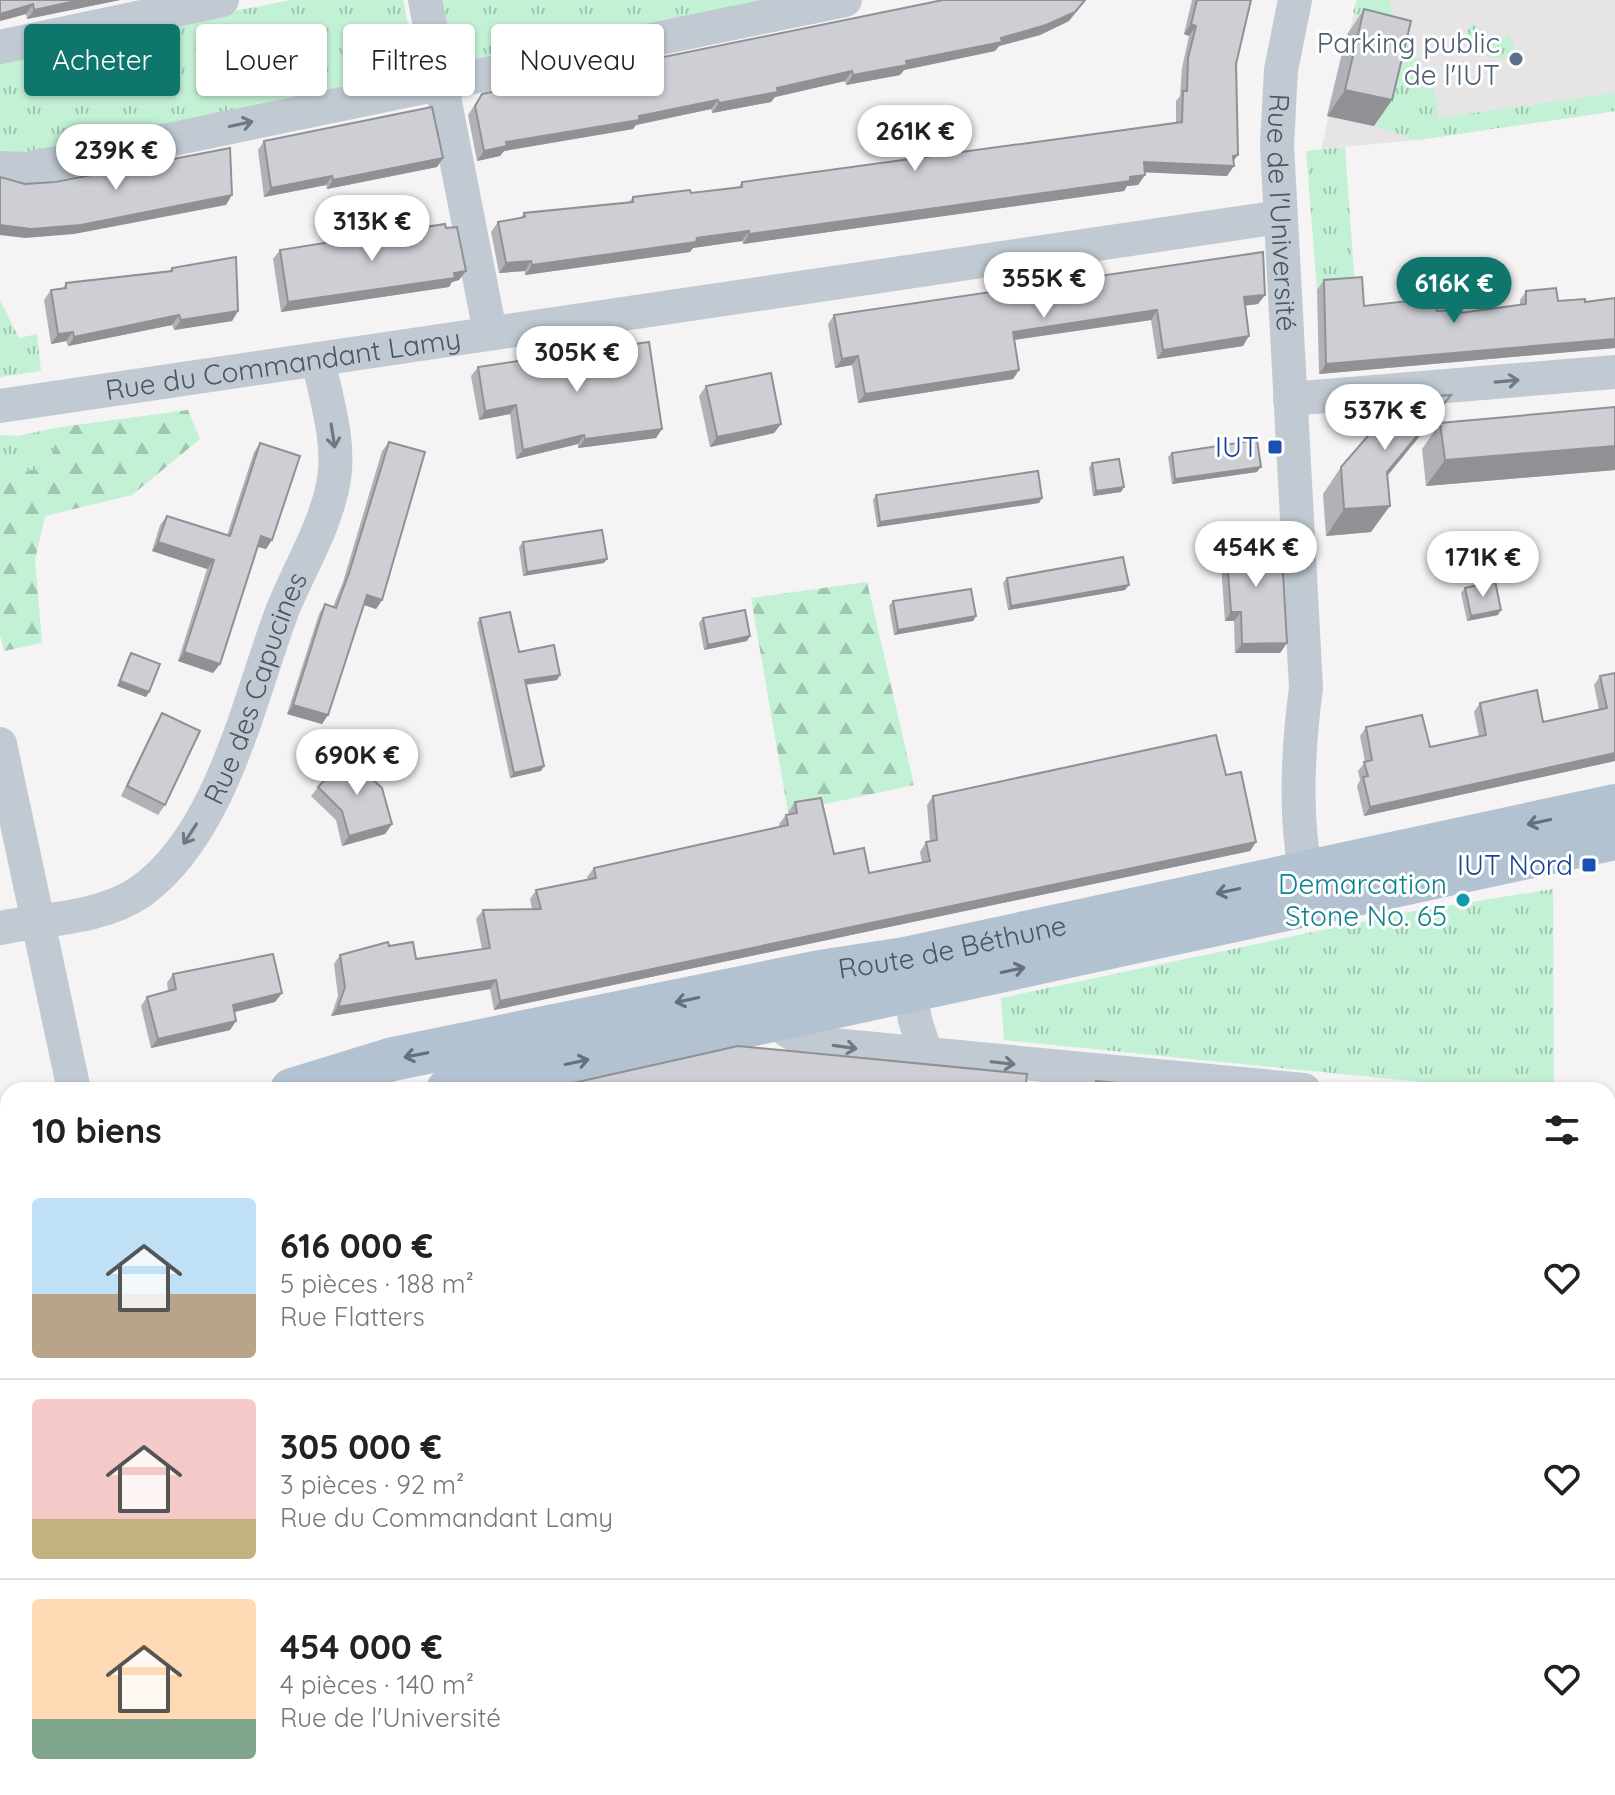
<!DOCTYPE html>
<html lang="fr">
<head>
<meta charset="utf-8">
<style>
	body { margin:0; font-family:Quicksand,sans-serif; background:#f6f6f6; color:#222; height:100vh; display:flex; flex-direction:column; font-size:30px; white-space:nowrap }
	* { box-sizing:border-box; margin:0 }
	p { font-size:26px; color:#767676 }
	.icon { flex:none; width:44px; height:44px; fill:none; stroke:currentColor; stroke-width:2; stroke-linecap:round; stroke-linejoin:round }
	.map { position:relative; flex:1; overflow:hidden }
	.panel { position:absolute; left:0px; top:1082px; width:1616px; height:714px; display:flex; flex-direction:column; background:#fff; border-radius:24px 24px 0 0; box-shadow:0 2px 6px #0004 }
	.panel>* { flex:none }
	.guide { position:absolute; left:24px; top:24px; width:800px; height:72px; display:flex; gap:16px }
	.price { position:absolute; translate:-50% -68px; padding:0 18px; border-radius:28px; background:#fff; color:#222; font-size:26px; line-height:52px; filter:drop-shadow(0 2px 4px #0008) }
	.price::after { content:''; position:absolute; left:50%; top:48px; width:24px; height:18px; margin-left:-12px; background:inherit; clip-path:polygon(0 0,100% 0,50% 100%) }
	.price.on { background:#0f766e; color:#fff }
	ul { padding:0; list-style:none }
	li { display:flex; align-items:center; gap:24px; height:200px; padding:0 32px }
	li+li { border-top:2px solid #e0e0e0 }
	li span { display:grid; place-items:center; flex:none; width:224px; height:160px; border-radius:8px; color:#555 }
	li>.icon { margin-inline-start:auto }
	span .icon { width:96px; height:96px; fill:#fffc; stroke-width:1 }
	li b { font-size:34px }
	h2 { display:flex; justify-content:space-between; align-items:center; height:96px; padding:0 32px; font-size:34px }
	.pill { padding:0 28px; border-radius:8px; background:#fff; box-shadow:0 2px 6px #0004; font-size:28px; line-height:72px }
	.pill.on { background:#0f766e; color:#fff }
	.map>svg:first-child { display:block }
</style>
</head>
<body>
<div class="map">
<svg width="1615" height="1795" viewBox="0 0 1615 1795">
	<defs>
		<pattern id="grass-tufts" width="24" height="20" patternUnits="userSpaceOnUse" patternTransform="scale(2)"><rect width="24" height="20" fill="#c3f1d5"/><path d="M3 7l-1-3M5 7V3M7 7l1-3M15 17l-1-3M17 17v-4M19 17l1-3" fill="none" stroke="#a0c6b0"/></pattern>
		<pattern id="forest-firs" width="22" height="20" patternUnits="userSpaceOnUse" patternTransform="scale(2)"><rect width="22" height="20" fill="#c3f1d5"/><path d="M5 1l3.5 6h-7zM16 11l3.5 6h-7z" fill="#a0c6b0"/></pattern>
	</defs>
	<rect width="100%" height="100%" fill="#f5f3f3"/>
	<g fill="#e6e4e5">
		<path d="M1357 0H1615V111L1418 140 1321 149Z"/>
		<path d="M671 1788H790L789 1795H669Z"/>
	</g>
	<path fill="#fce8e6" d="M790 1788H843L842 1795H789Z"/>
	<g fill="url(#grass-tufts)">
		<path d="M291 0H403L416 61 405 78 14 158 0 154V60L9 55Z"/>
		<path d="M441 0H773L475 62 451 51Z"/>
		<path d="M1357 0H1391L1388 2 1435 92 1438 118 1615 93V111L1418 140 1374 126 1393 48 1353 12Z"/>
		<path d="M1473 21 1485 46 1509 34 1519 57C1497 64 1476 55 1466 34Z"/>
		<path d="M1345 147 1355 287 1317 290 1306 151Z"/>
		<path d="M0 300 19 338 37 334 41 371 0 377Z"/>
		<path d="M61 427 47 468 0 474V435L17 436Z"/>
		<path d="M1553 889 1554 1090H1501L1004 1040 1001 998 1403 913Z"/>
		<path d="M1608 1135 1615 1136V1357L1608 1356Z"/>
	</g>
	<g fill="url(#forest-firs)">
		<path d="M188 410 200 439 132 495 45 516 35 560 42 643 4 651 0 635V474L47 468 61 427Z"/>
		<path d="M867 582 914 785 788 812 751 598Z"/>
	</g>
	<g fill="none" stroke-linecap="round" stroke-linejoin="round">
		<g stroke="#c1cad2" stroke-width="34">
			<path d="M425 0 490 332"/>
			<path id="s1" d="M1295 0 1281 70 1277 145 1306 688C1297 755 1293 830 1311 896"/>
			<path d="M0 47 222 0"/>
			<path d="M0 168 28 169 845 0"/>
			<path d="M1290 399 1615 372"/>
			<path id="s2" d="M0 406 1280 217"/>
			<path d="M0 744 74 1090"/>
			<path id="s3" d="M0 928C44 919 103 918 140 892 222 834 249 698 283 609 300 567 327 524 334 479 340 440 326 398 318 359"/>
			<path d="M906 968 915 1020 926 1054"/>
			<path d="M769 1007 773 1021 801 1039 833 1045 1304 1090"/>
			<path d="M1608 1117 1615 1118"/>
			<path d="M1608 1380 1615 1381"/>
			<path d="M0 1589H8"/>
			<path d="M1060 1788 1076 1795"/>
			<path d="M491 1795V1788"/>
			<path d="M1034 1795 1035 1788"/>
			<path d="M1455 1795 1457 1788"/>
		</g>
		<g stroke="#b3c2d1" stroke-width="44">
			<path id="s4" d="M292 1090 393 1059 820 972 905 959 1615 806"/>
			<path d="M448 1090 1615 838"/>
			<path d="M0 1152 8 1150"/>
			<path d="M0 1186 8 1184"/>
		</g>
	</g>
	<g fill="#b0b2b7">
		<path d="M0 0H120L27 19 26 14 0 21Z"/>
		<path d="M1192 0H1251L1236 64 1233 161 1227 176 1145 172V175L1138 185 1127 186 1124 191 743 244 742 241 693 248 690 252 525 275V271L499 273 491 232 498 222 521 218 524 213 629 202 633 197 691 193 738 188 742 182 1176 123V101L1180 96 1182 68 1189 36 1184 34Z"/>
		<path d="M1364 9 1374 126 1327 116 1346 36Z"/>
		<path d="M1069 21 1040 35 999 46 995 51 904 70 900 75 846 85 845 81 775 97 771 102 712 113 711 109 636 125 633 129 504 151 500 156 477 161 468 115 482 94Z"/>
		<path d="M264 141 443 158 437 167 327 189 326 185 264 197 258 150Z"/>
		<path d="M446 228 466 271 459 280 452 282 449 287 281 312 273 259 280 250Z"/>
		<path d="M172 268 238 311 232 321 174 330 172 325 68 346 66 341 51 344 44 300 51 290 63 288 66 283 169 271Z"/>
		<path d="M1324 280 1364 306 1459 313 1520 305V300L1526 291 1558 301 1585 302 1615 298V348L1319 374 1317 290Z"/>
		<path d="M1265 295 1258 304 1245 306 1243 346 1157 359 1151 320 1014 340 1019 370 1013 379 858 403 852 365 835 368 828 324 834 315Z"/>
		<path d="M478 367 662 429 656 438 578 448V444L516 459 510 414 479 420 471 376Z"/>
		<path d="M706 386 781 424 774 433 710 447 699 396Z"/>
		<path d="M1451 395 1432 421 1388 475 1371 532 1326 536 1323 494 1341 467Z"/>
		<path d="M1615 406V470L1426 486 1422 449 1440 423 1614 408Z"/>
		<path d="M389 442 382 600 376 609 364 605 328 715 322 724 287 714 319 614 325 604 333 607 343 582 382 451Z"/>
		<path d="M260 443 266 549 257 546 220 664 213 673 178 661 207 569 152 551 160 525 167 516 227 535 254 452Z"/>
		<path d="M1172 453 1257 472 1172 484 1168 457Z"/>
		<path d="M1092 463 1124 487 1121 492 1093 496 1089 468Z"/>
		<path d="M876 495 1042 498 1039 503 877 527 873 500Z"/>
		<path d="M1225 528 1256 556 1287 643 1280 653H1235L1234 621H1225L1219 537Z"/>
		<path d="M523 542 607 559 604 563 523 576 519 547Z"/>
		<path d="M1007 578 1125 590 1008 610 1003 583Z"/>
		<path d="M1465 588 1498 615 1467 621 1461 593Z"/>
		<path d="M893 601 976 616 973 621 894 635 889 606Z"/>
		<path d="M480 618 519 652 560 675 557 680 526 685 544 766 541 771 510 778 477 623Z"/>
		<path d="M703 618 747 641 704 650 699 623Z"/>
		<path d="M131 653 149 692 146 697 117 686 128 658Z"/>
		<path d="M1615 673V761L1364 816 1357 786 1360 780 1358 771 1365 762 1360 736 1366 727 1430 747 1479 737 1474 712 1480 703 1543 722 1599 710 1594 685 1600 676Z"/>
		<path d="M162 713 165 805 158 815 121 796 156 723Z"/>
		<path d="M1226 775 1256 842 1250 851 494 1010 490 989 331 1016 338 996 334 964 340 955 389 946 416 959 482 949 476 919 483 910 532 909 530 899 536 890 588 879 587 877 594 868 780 827 779 824 786 815 789 814 788 812 795 802 834 854 869 873 922 862 920 852 926 842H930L927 805 933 796Z"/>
		<path d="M369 776 392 824 385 834 342 846 336 820 311 796 318 787Z"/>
		<path d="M173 974 282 993 275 1002 234 1012 236 1021 230 1030 151 1048 141 1006 147 997 168 991 167 983Z"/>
		<path d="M1096 1081 1159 1090H1089Z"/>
		<path d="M5 1609 8 1745H0V1616Z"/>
		<path d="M341 1788H462V1795H342Z"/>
		<path d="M599 1788H656L655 1795H598Z"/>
		<path d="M845 1788H999L1008 1795H843Z"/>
		<path d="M1134 1788H1393L1409 1795H1150Z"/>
	</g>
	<g fill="#909195">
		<path d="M80 0H120L27 19 34 10Z"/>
		<path d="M1086 0 1069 21 1040 35 999 46 995 51 904 70 900 75 846 85 853 75 1001 38Z"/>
		<path d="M33 4 26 14 0 21V14Z"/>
		<path d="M1191 24 1196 26 1189 36 1184 34Z"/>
		<path d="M852 71 845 81 775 97 771 102 712 113 719 103 777 88Z"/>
		<path d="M1345 90 1392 100 1374 126 1327 116Z"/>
		<path d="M718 100 711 109 636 125 633 129 504 151 500 156 477 161 484 151 506 142Z"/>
		<path d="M1238 155 1231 164 1234 166 1227 176 1137 172 1144 162 1233 156Z"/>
		<path d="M443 158 437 167 327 189 333 180Z"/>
		<path d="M1145 175 1138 185 1127 186 1124 191 743 244 749 234Z"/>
		<path d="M332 176 326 185 264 197 271 188Z"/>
		<path d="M232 195 226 205 74 234 25 238 0 235V225Z"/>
		<path d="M749 231 742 241 693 248 690 252 525 275 532 265 697 238Z"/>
		<path d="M531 261 525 271 499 273 506 263Z"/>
		<path d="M466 271 459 280 452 282 449 287 281 312 288 302Z"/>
		<path d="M1265 295 1258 304 1238 306 1244 297Z"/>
		<path d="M1157 310 1151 320 1006 341 1013 332Z"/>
		<path d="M238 311 232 321 174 330 181 320Z"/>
		<path d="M179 315 172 325 68 346 74 337Z"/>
		<path d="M73 332 66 341 51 344 58 334Z"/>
		<path d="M1249 336 1243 346 1157 359 1163 350Z"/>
		<path d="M1615 339V348L1319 374 1326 364Z"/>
		<path d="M858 356 852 365 835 368 842 359Z"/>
		<path d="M1019 370 1013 379 858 403 865 394Z"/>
		<path d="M1451 395 1432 421 1369 498 1387 472Z"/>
		<path d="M516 405 510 414 479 420 485 411Z"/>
		<path d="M781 424 774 433 710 447 717 437Z"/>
		<path d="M662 429 656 438 578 448 585 439Z"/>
		<path d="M584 435 578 444 516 459 523 450Z"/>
		<path d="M1615 446V470L1426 486 1445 460Z"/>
		<path d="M1261 467 1257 472 1172 484 1175 479Z"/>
		<path d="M1124 487 1121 492 1093 496 1096 491Z"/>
		<path d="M1042 498 1039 503 877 527 880 522Z"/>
		<path d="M1390 506 1371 532 1326 536 1344 509Z"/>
		<path d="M261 536 272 540 266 549 254 546Z"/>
		<path d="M158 542 214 560 207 569 152 551Z"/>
		<path d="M607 559 604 563 523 576 527 572Z"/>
		<path d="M1129 585 1125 590 1008 610 1011 606Z"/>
		<path d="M367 595 382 600 376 609 361 604Z"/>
		<path d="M1501 610 1498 615 1467 621 1471 616Z"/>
		<path d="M1231 612H1241L1234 621H1225Z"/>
		<path d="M976 616 973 621 894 635 898 630Z"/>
		<path d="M750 636 747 641 704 650 708 645Z"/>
		<path d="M1287 643 1280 653H1235L1242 644Z"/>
		<path d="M184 652 220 664 213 673 178 661Z"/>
		<path d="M560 675 557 680 522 685 525 680Z"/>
		<path d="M120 681 149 692 146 697 117 686Z"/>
		<path d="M293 705 328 715 322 724 287 714Z"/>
		<path d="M1615 753V761L1364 816 1370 807Z"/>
		<path d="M544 766 541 771 510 778 514 773Z"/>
		<path d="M392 824 385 834 342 846 349 836Z"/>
		<path d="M1256 842 1250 851 494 1010 500 1001Z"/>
		<path d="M496 980 490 989 331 1016 338 1007Z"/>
		<path d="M282 993 275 1002 227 1014 233 1005Z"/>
		<path d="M236 1021 230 1030 151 1048 158 1039Z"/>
		<path d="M8 1279V1288L0 1290V1281Z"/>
		<path d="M2 1551H8V1557L0 1558V1555Z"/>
		<path d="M6 1736H8V1745H0Z"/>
	</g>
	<g fill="#cdcfd5" stroke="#909195" stroke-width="2">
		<path d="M0 0H80L34 10 33 4 0 14Z"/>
		<path d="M943 0H1085L1075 12 1046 25 1001 38 1002 42 906 61 907 65 853 75 852 71 777 88 778 92 719 103 718 100 639 116V120L506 142 507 146 484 151 475 106 482 94Z"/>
		<path d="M1197 0H1251L1236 64 1238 155 1233 156 1234 166 1144 162 1145 175 1130 177V181L749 234V231L697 238 696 242 532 265 531 261 506 263 498 222 525 217 524 213 633 202V197L690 190 691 193 742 187V182L1182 122 1183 91H1187L1188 58 1196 26 1191 24Z"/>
		<path d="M1364 9 1411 21 1392 100 1345 90Z"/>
		<path d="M432 107 443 158 333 180 332 176 271 188 264 141Z"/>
		<path d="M230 148 232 195 81 225 31 229 0 225V177L25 184 55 182Z"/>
		<path d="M445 224 446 228 457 227 466 271 454 273 455 278 288 302 280 250Z"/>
		<path d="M1263 252 1265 295 1244 297 1249 336 1163 350 1157 310 1013 332 1019 370 865 394 858 356 842 359 834 315Z"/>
		<path d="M236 257 238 311 181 320 179 315 74 337 73 332 58 334 51 290 66 288V283L172 271V268Z"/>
		<path d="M1362 277 1364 306 1435 298 1437 311 1459 310V313L1526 304V291L1556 288 1558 301 1585 299V302L1615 298V339L1326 364 1324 280Z"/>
		<path d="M649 342 662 429 585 439 584 435 523 450 516 405 485 411 478 367Z"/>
		<path d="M771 373 781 424 717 437 706 386Z"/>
		<path d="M1451 395 1387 472 1390 506 1344 509 1341 467 1400 399Z"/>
		<path d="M1615 407V446L1445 460 1440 423Z"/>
		<path d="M1257 440 1261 467 1175 479 1172 453Z"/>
		<path d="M389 442 425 452 382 600 367 595 328 715 293 705 325 604 336 608 349 573Z"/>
		<path d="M260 443 300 456 272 540 261 536 220 664 184 652 214 560 158 542 167 516 230 536Z"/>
		<path d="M1119 459 1124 487 1096 491 1092 463Z"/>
		<path d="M1038 471 1042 498 880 522 876 495Z"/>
		<path d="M1255 526 1256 556H1282L1287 643 1242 644 1241 612H1231L1225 528Z"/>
		<path d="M602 530 607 559 527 572 523 542Z"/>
		<path d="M1123 557 1129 585 1011 606 1007 578Z"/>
		<path d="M1495 581 1501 610 1471 616 1465 588Z"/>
		<path d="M971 589 976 616 898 630 893 601Z"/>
		<path d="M745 610 750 636 708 645 703 618Z"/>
		<path d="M510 612 519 652 554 645 560 675 525 680 544 766 514 773 480 618Z"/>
		<path d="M131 653 160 664 149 692 120 681Z"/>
		<path d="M1615 673V753L1370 807 1363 777 1368 776 1364 762 1372 760 1366 727 1422 715 1430 747 1486 735 1480 703 1537 690 1543 722 1607 708 1600 676Z"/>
		<path d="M162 713 200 731 165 805 127 786Z"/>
		<path d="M1216 735 1226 775 1241 772 1256 842 500 1001 496 980 338 1007 345 987 340 955 388 942 389 946 413 942 416 959 490 948 483 910 541 909 536 890 596 878 594 868 788 825 786 815 797 813 795 802 821 798 834 854 864 848 869 873 930 861 926 842 937 840 933 796Z"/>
		<path d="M351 752 369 770V776L382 788 392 824 349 836 342 811 318 787Z"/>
		<path d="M273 954 282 993 233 1005 236 1021 158 1039 147 997 176 989 173 974Z"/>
		<path d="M738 1046 1027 1074 1025 1090H542Z"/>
		<path d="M1096 1081 1159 1087V1090H1095Z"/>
		<path d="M8 1232V1279L0 1281V1233Z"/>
		<path d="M0 1458H8V1551H2V1544H0Z"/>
		<path d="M1608 1496 1615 1497V1580H1614L1608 1614Z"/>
		<path d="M5 1609H8V1736H6Z"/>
		<rect x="348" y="1788" width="114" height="7"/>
		<path d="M603 1788H656L655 1795H602Z"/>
		<path d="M850 1788H999L1009 1790 1008 1795H849Z"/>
		<path d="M1160 1788H1393L1409 1795H1176Z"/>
	</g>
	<defs><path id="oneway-shaft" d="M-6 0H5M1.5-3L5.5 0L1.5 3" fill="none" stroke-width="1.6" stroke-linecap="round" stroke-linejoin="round" transform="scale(2)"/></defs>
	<g stroke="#6e7983">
		<use href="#oneway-shaft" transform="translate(241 124) rotate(-12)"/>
		<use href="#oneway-shaft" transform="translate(1507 381) rotate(-5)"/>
		<use href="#oneway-shaft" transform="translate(333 436) rotate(81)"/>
		<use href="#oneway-shaft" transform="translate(190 834) rotate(123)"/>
		<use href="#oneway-shaft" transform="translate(845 1047) rotate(8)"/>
		<use href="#oneway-shaft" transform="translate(1003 1063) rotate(6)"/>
	</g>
	<g stroke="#64717d">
		<use href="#oneway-shaft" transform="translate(1539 822) rotate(168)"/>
		<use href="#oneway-shaft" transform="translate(1228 891) rotate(168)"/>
		<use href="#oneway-shaft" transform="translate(1013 970) rotate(-12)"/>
		<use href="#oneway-shaft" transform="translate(687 1000) rotate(168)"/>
		<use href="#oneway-shaft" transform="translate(416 1055) rotate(169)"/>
		<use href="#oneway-shaft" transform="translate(577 1062) rotate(-12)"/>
	</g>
	<circle fill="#5c6f8a" stroke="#fff" stroke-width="3" cx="1516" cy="59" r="8"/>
	<g fill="#1a4fb4" stroke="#fff" stroke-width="3">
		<rect x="1267" y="439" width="16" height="16" rx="4"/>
		<rect x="1581" y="857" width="16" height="16" rx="4"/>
	</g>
	<circle fill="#0f9aa8" stroke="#fff" stroke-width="3" cx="1463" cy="900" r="8"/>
	<g text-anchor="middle" stroke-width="6" stroke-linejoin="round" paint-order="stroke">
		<g font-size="28" fill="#4e5e75" stroke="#fff" text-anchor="end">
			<text x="1500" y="53">Parking public<tspan x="1500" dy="32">de l'IUT</tspan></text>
		</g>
		<g font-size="28" fill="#4a5661" stroke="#fff">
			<text dy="10" stroke="none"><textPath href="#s1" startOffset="214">Rue de l'Université</textPath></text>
			<text dy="10" stroke="none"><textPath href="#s2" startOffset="286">Rue du Commandant Lamy</textPath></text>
			<text dy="10" stroke="none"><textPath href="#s3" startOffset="384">Rue des Capucines</textPath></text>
			<text dy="10" stroke="none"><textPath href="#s4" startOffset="676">Route de Béthune</textPath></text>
		</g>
		<g font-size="28" fill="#164399" stroke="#fff" text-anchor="end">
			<text x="1259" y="457">IUT</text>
			<text x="1573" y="875">IUT Nord</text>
		</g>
		<g font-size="28" fill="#0d838f" stroke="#fff" text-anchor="end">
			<text x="1447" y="894">Demarcation<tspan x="1447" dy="32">Stone No. 65</tspan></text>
		</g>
	</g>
</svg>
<b class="price" style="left:915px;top:173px">261K €</b>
<b class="price" style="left:116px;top:192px">239K €</b>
<b class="price" style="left:372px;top:263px">313K €</b>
<b class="price" style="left:1044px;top:320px">355K €</b>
<b class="price on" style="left:1454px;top:325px">616K €</b>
<b class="price" style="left:577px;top:394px">305K €</b>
<b class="price" style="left:1385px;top:452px">537K €</b>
<b class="price" style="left:1256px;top:589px">454K €</b>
<b class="price" style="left:1483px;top:599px">171K €</b>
<b class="price" style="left:357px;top:797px">690K €</b>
<div class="guide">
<a class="pill on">Acheter</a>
<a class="pill">Louer</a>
<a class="pill">Filtres</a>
<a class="pill">Nouveau</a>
</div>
<section class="panel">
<h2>10 biens<svg class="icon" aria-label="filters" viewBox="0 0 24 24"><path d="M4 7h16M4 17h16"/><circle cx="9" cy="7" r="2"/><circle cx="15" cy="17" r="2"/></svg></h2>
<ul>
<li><span style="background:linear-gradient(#bfe0f5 60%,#b9a48a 0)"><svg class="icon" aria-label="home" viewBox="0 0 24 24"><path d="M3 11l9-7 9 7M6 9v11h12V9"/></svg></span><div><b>616 000 €</b><p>5 pièces · 188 m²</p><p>Rue Flatters</p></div><svg class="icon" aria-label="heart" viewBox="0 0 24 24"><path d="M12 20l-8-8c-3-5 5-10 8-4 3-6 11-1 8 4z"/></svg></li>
<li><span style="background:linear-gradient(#f6c9c9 75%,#c2b280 0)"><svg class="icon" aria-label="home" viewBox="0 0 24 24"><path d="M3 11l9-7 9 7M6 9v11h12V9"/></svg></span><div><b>305 000 €</b><p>3 pièces · 92 m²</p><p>Rue du Commandant Lamy</p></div><svg class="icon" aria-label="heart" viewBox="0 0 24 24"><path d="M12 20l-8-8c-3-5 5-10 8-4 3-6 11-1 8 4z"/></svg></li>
<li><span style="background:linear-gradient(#ffd9b3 75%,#7fa58c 0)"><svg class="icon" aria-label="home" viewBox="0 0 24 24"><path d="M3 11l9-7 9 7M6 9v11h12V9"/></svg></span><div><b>454 000 €</b><p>4 pièces · 140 m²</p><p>Rue de l'Université</p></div><svg class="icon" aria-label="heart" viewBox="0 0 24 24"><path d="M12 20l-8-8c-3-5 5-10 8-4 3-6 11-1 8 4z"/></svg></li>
</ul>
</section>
</div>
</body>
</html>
